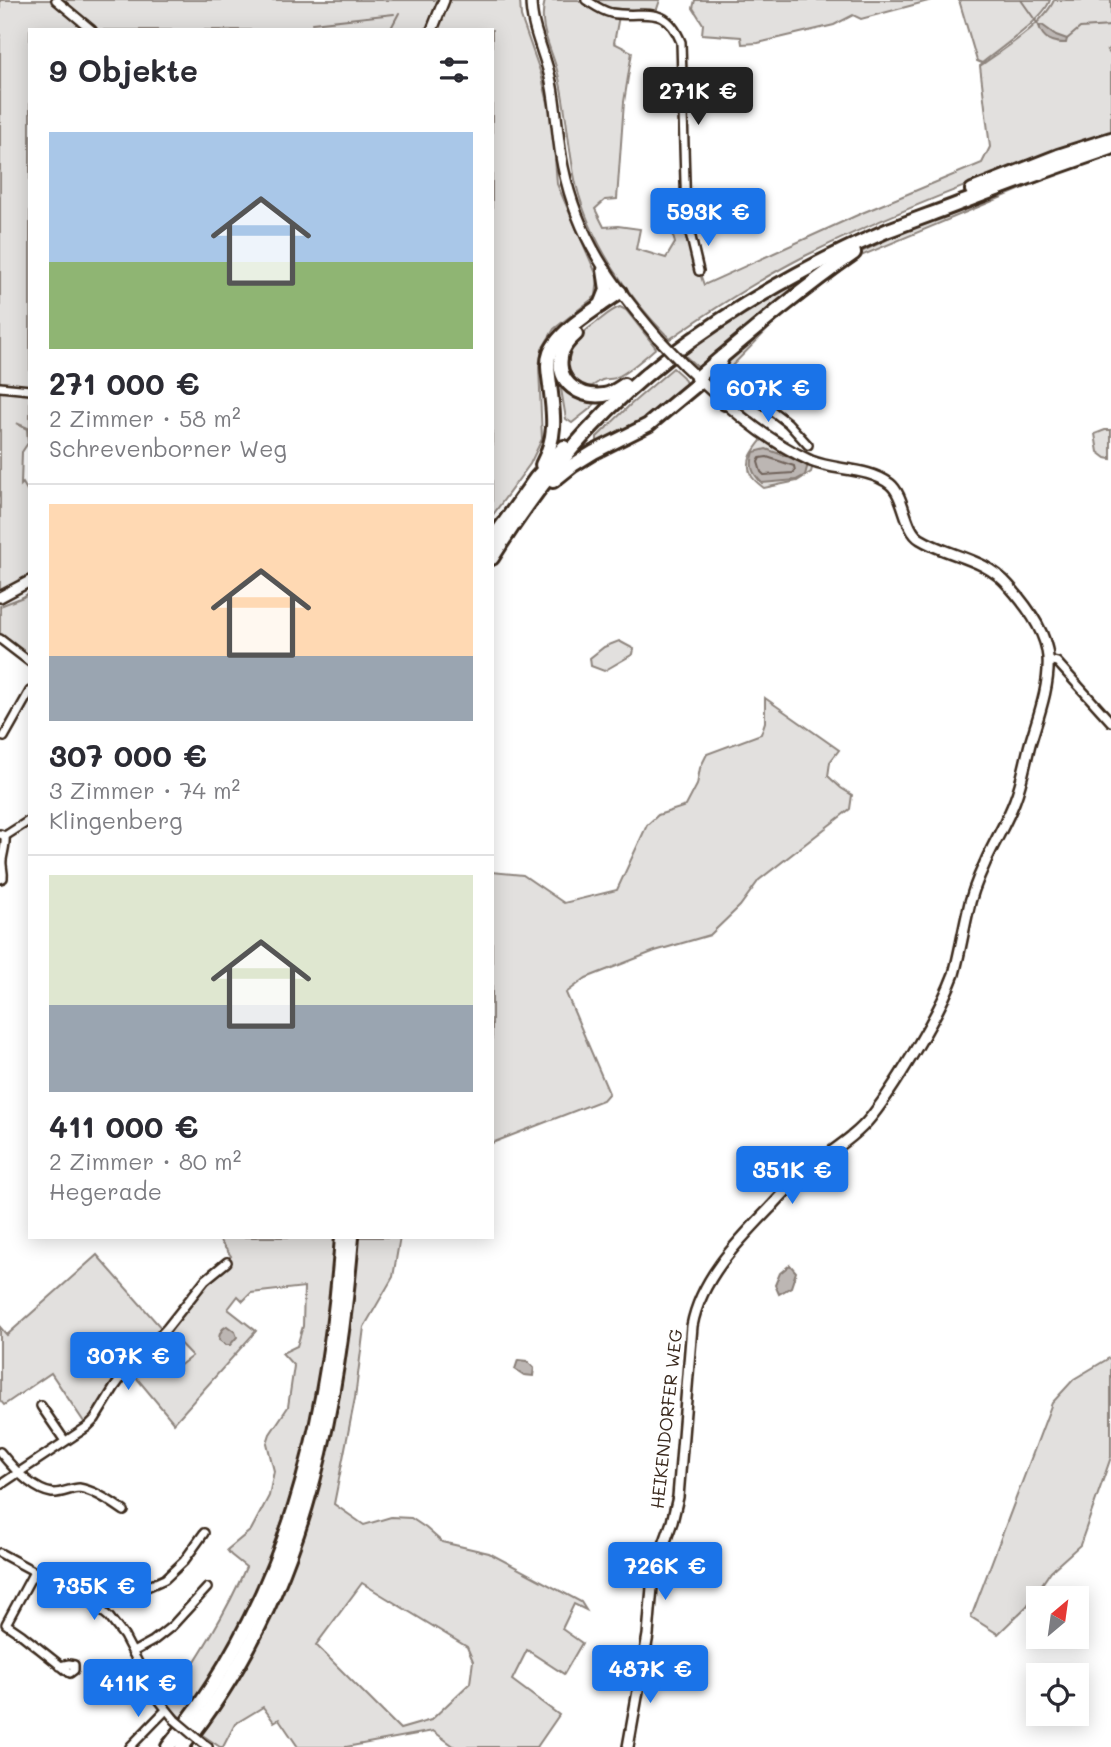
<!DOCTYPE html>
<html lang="de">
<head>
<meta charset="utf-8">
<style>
	body { margin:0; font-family:Mali,sans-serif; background:#f2f2f3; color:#2b2b33; height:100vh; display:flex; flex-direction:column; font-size:26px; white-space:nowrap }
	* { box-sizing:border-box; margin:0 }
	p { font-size:23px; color:#7c7c81 }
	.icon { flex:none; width:38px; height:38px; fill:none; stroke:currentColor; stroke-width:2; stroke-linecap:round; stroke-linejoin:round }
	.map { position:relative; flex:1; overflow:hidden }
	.sheet { position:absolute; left:28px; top:28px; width:466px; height:1211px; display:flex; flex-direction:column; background:#fff; border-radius:0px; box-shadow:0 4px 18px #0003 }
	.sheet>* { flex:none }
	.needle { width:46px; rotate:29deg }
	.controls { position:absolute; left:1026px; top:1586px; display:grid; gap:14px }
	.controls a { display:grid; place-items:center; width:63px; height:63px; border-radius:0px; background:#fff; box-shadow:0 4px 18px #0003; font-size:35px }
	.price { position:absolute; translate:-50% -60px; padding:0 16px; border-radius:7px; background:#1a73e8; color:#fff; font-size:23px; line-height:46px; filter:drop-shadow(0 2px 4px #0008) }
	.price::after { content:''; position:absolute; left:50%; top:42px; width:21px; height:16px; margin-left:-10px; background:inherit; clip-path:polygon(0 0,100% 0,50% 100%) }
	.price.on { background:#222; color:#fff }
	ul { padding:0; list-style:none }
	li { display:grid; align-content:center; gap:14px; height:371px; padding:0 21px }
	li+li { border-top:2px solid #e1e1e2 }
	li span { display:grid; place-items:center; height:217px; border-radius:0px; color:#555 }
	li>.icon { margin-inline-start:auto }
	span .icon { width:126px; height:126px; fill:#fffc; stroke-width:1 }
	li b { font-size:30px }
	h2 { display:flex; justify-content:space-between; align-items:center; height:84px; padding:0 21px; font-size:30px }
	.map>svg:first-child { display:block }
</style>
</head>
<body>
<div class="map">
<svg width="1111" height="1747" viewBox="0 0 1111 1747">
	<rect width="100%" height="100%" fill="#fff"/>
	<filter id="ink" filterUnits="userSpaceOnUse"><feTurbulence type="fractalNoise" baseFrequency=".0143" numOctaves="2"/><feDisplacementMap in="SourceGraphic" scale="14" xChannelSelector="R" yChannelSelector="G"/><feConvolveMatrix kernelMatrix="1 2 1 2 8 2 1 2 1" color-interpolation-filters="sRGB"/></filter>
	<g filter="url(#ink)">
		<g fill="#e2e0de" stroke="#8e857e" stroke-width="2" fill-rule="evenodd">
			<path d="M0 0H520L521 17 541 74 552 119 557 184 598 278 596 296 554 329 542 349 539 366 542 439 530 464 492 516V30H30V439L28 428 16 423 27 429 28 443 22 452 21 485 23 483 30 495V575L13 586 0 591Z"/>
			<path d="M545 0H578L598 11 619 16 614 43 632 52 624 102 617 199 605 200 595 209 604 227 618 226 640 229 636 249 666 258 675 243 672 233 665 215 670 211 672 202 686 200 699 271 704 285 862 213 982 163 990 147 980 66C1001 51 1044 24 1054 0H1111V48L1107 50 1111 55V135C1007 168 903 207 805 256 758 280 713 309 670 339 628 297 590 242 576 184 568 149 567 113 559 78 553 49 537 30 545 0Z"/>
			<path d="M599 0H660L656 12 609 8 599 4Z"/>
			<path d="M695 0H932L861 19 853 15 834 25 758 43 742 44 741 37 702 34 703 24 693 8Z"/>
			<path d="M959 0H1050C1044 19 999 49 982 63L977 61Z"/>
			<path d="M1111 154 1055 175 863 255 776 321 720 378 725 364 780 311 857 254 911 228 1015 187Z"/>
			<path d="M832 263 702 371 684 355C730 320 780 288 832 263Z"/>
			<path d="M620 307 626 310 656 348C646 356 629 372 617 377 613 380 607 378 602 380 597 382 594 387 587 387 581 386 574 378 571 373 556 352 582 333 597 322 605 316 611 310 620 307Z"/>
			<path d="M673 368 683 377 686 383C678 404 621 433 600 444L597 442V437L630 405Z"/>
			<path d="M560 383 597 401 591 408 572 423 566 419Z"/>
			<path d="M1105 430H1111V459L1106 458 1098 452 1095 434Z"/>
			<path d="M764 437 813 465 811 472 797 481 764 488C760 485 753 480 751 475 744 460 755 448 764 437Z"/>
			<path d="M30 592V657L7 641 0 634V606L23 597Z"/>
			<path d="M619 641 634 649 633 654 604 671 591 666 590 658 604 647Z"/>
			<path d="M765 698 839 750 830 762 828 776 841 788 852 795 850 809 759 880 740 906 710 935 655 951 586 978 566 993 609 1093 603 1100 492 1143V872L523 875 564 903 617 890 647 825 658 815 686 806 697 785 700 768 707 754 761 734 765 722Z"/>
			<path d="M217 1237H335C333 1362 308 1488 255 1602 235 1644 209 1682 183 1720L167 1705C196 1660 225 1616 246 1567L231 1555 227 1550 251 1530 269 1496 274 1471 267 1443 270 1434 288 1407 294 1366 282 1353 297 1346 303 1326 304 1287 251 1293 243 1301 238 1296 228 1309 256 1331 174 1423 130 1370 151 1348 170 1373 192 1356 171 1334 162 1329 125 1370 95 1417 86 1425 51 1373 4 1405 0 1400V1327L7 1335 97 1255 162 1329 206 1274 231 1256Z"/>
			<path d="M357 1237H400L393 1277 364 1327 355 1398 334 1504 364 1525 391 1517 411 1518 426 1528 442 1542 489 1553 581 1602 586 1610 574 1604 562 1629 582 1643 564 1674 527 1650 512 1680 559 1715 537 1747H455L433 1731 346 1747H298L279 1719 274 1722 263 1707 235 1724 223 1747H220L201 1734 235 1682 277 1603 308 1518 334 1418 350 1324ZM362 1583 467 1647 473 1661 470 1683 431 1720 400 1729 316 1645Z"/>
			<path d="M1111 1357V1457L1080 1545 1051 1571 1027 1606 998 1634 971 1617 1052 1403 1074 1379Z"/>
		</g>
		<g fill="#bcb6b3" stroke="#887e77" stroke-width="2">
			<path d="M1042 25 1056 35 1067 39 1066 43C1053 43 1043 40 1039 26Z"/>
			<path d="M766 449 808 464 805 475 796 480 762 483C752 473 749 466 754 452Z"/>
			<path d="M790 1265 796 1272 791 1287 779 1294 775 1285 780 1273Z"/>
			<path d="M227 1326 235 1332 237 1337 230 1345H226L219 1340C219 1334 221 1329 227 1326Z"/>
			<path d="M518 1360 527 1361 534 1368 533 1376 524 1375 515 1369Z"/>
			<path d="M162 1666 177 1678 176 1681 168 1687 158 1672 157 1670Z"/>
		</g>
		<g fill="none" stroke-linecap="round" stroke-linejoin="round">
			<path stroke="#6f625a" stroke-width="2" d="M767 457 794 466 795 471 793 473 764 475 761 472 758 462 760 458Z"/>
			<g stroke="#887e77" stroke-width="2">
				<path d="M1021 0 1040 27"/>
				<path d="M312 23 394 14"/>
				<path d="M390 30 399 13"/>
				<path d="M1067 39 1080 28 1111 26"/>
			</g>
			<defs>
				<g id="minor">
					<path d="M56 0 92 30"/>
					<path d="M586 0C594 5 602 11 611 13 643 19 665 2 681 42L686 216 699 271"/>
					<path d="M0 387 30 390"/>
					<path d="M742 388 788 423 808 445"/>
					<path d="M0 639 30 662"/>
					<path d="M1048 660 1057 662 1111 722"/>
					<path d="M4 737 30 691"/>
					<path d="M0 834 5 836 30 820"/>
					<path d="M0 879 3 878C4 871 1 866 2 860 3 852 6 845 5 836"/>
					<path d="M41 1406 65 1441"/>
					<path d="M0 1452C12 1467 32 1490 52 1493 61 1494 71 1488 79 1488 93 1490 113 1503 124 1511"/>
					<path d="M0 1485 87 1427 95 1419 114 1388 124 1374 167 1328 205 1280 227 1262"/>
					<path d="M0 1553 91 1602 109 1617 124 1636 155 1695 175 1720"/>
					<path d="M34 1572 6 1624 22 1635 66 1670 70 1673 74 1670V1665L69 1664 60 1666"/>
					<path d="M101 1609 106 1605 165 1579 184 1561 204 1533"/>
					<path d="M133 1652 153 1641 172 1626 207 1588"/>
					<path d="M201 1742 208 1747"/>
					<path d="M130 1747 166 1710"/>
				</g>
				<g id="tertiary">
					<path d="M531 0C531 30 546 54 551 82 557 110 557 139 563 167 578 239 611 283 658 338"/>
					<path d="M432 30 444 0"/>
					<path d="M0 597 30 581"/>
					<path d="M628 1747 648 1635 653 1575 672 1522 678 1497 692 1326C701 1278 739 1240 772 1206 782 1195 792 1184 803 1174 825 1154 853 1140 871 1117 890 1093 905 1068 920 1042 933 1020 945 998 954 974 960 953 963 932 968 911 971 895 978 878 985 863 994 842 1007 822 1015 800 1022 782 1025 763 1030 744 1038 717 1050 686 1048 657 1046 631 1026 605 1009 586 984 557 949 557 920 539 904 529 905 496 890 484 868 467 835 471 811 461 762 439 722 401 684 365"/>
				</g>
				<g id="trunk">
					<path d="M972 190 1058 156 1111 139"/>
					<path d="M601 305 607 290 604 270"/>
					<path d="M576 334C569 340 562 347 561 357 557 383 580 398 604 395 611 394 618 389 624 385"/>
					<path d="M722 357C714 377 716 384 725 403"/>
					<path d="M697 378C748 335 799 291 854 253"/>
					<path d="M542 465C557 436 554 417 550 385 549 375 546 363 550 353 559 330 600 306 620 292"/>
					<path d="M553 481 573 465 594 452 648 425 701 381"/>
					<path d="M492 540 536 478 564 447"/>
					<path d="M492 558C538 484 596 413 666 359 734 307 808 265 886 231 914 220 943 210 971 199 1017 181 1064 164 1111 148"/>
					<path d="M168 1747C288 1599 329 1423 342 1237"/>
					<path d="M182 1747C301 1600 337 1421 352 1237"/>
				</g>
			</defs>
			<use href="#minor" stroke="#3b2a1e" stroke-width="12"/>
			<use href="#tertiary" stroke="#3b2a1e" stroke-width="14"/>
			<use href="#trunk" stroke="#3b2a1e" stroke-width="18"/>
			<use href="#minor" stroke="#fff" stroke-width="7"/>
			<use href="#tertiary" stroke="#fff" stroke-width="9"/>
			<use href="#trunk" stroke="#fff" stroke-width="12"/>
			<defs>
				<path id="minor-bridge" d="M175 1720 201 1742"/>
				<path id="tertiary-bridge" d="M658 338 684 365"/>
			</defs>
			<use href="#minor-bridge" stroke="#3b2a1e" stroke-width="12" stroke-linecap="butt"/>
			<use href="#tertiary-bridge" stroke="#3b2a1e" stroke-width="14" stroke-linecap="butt"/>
			<use href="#minor-bridge" stroke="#fff" stroke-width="7"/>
			<use href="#tertiary-bridge" stroke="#fff" stroke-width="9"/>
		</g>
	</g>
	<g text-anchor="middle" stroke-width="7" stroke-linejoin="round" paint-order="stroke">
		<g font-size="18" fill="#3b2a1e" stroke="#fff">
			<text transform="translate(667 1419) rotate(-84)" y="6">HEIKENDORFER WEG</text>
		</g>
	</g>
</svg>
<div class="controls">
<a><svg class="needle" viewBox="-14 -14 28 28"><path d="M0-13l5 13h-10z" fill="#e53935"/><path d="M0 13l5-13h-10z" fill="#7c7c81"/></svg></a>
<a><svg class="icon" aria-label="locate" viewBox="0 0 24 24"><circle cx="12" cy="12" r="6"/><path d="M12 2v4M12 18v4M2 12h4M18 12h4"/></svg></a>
</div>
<b class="price on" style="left:698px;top:127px">271K €</b>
<b class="price" style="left:708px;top:248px">593K €</b>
<b class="price" style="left:768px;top:424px">607K €</b>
<b class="price" style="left:792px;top:1206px">351K €</b>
<b class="price" style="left:128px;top:1392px">307K €</b>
<b class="price" style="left:665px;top:1602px">726K €</b>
<b class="price" style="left:94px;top:1622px">735K €</b>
<b class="price" style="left:650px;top:1705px">487K €</b>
<b class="price" style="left:138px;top:1719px">411K €</b>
<section class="sheet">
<h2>9 Objekte<svg class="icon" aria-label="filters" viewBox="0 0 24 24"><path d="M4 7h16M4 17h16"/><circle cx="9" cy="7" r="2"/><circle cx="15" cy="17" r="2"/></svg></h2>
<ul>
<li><span style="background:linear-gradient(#a9c7e8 60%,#8fb573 0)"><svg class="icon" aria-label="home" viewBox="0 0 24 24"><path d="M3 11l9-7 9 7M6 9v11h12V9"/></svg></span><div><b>271 000 €</b><p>2 Zimmer · 58 m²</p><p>Schrevenborner Weg</p></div></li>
<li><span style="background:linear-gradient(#ffd9b3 70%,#9aa5b1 0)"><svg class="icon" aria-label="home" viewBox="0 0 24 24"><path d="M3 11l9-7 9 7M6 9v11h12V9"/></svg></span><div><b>307 000 €</b><p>3 Zimmer · 74 m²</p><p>Klingenberg</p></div></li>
<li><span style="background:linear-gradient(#dfe7d0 60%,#9aa5b1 0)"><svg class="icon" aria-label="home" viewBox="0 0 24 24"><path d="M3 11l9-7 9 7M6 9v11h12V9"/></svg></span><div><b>411 000 €</b><p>2 Zimmer · 80 m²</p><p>Hegerade</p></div></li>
</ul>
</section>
</div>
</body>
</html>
